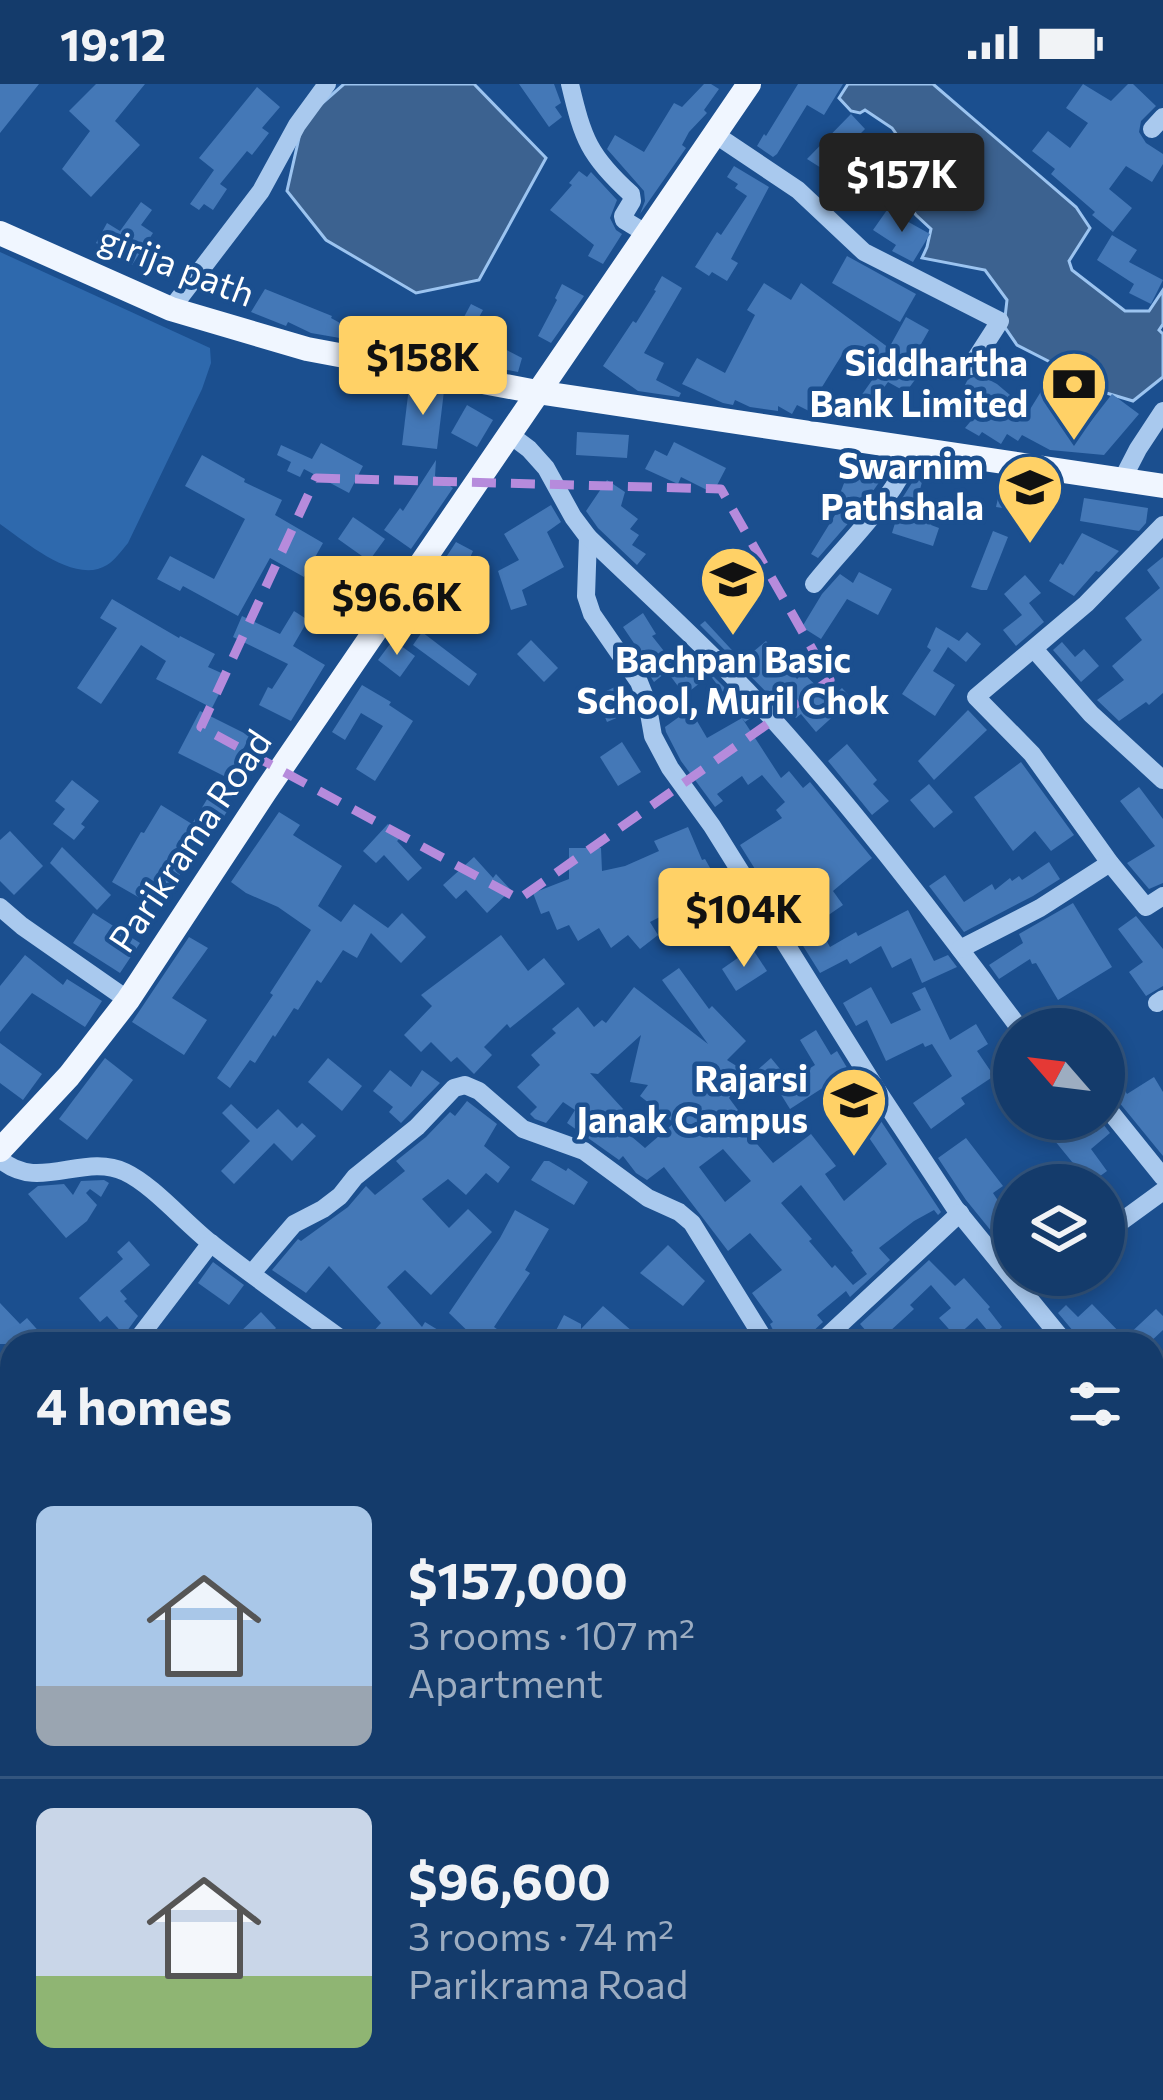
<!DOCTYPE html>
<html lang="en">
<head>
<meta charset="utf-8">
<style>
	body { margin:0; font-family:Commissioner,sans-serif; background:#214673; color:#f1f3f6; height:100vh; display:flex; flex-direction:column; font-size:45px; white-space:nowrap }
	* { box-sizing:border-box; margin:0 }
	p { font-size:39px; color:#9dadc1 }
	.icon { flex:none; width:66px; height:66px; fill:none; stroke:currentColor; stroke-width:2; stroke-linecap:round; stroke-linejoin:round }
	.map { position:relative; flex:1; overflow:hidden }
	.drawer { position:absolute; left:0px; top:1248px; width:1164px; height:768px; display:flex; flex-direction:column; background:#143b6b; border-radius:36px 36px 0 0; box-shadow:0 6px 18px #0003,0 0 0 3px #33557e }
	.drawer>* { flex:none }
	.needle { width:78px; rotate:298deg }
	.tools { position:absolute; left:993px; top:924px; display:grid; gap:24px }
	.tools a { display:grid; place-items:center; width:132px; height:132px; border-radius:50%; background:#143b6b; box-shadow:0 6px 18px #0003,0 0 0 3px #33557e; font-size:60px }
	.price { position:absolute; translate:-50% -102px; padding:0 27px; border-radius:12px; background:#ffd166; color:#111; font-size:39px; line-height:78px; filter:drop-shadow(0 3px 6px #0008) }
	.price::after { content:''; position:absolute; left:50%; top:72px; width:36px; height:27px; margin-left:-18px; background:inherit; clip-path:polygon(0 0,100% 0,50% 100%) }
	.price.selected { background:#222; color:#fff }
	ul { padding:0; list-style:none }
	li { display:flex; align-items:center; gap:36px; height:300px; padding:0 36px }
	li+li { border-top:3px solid #33557e }
	li span { display:grid; place-items:center; flex:none; width:336px; height:240px; border-radius:18px; color:#555 }
	li>.icon { margin-inline-start:auto }
	span .icon { width:144px; height:144px; fill:#fffc; stroke-width:1 }
	li b { font-size:51px }
	h2 { display:flex; justify-content:space-between; align-items:center; height:144px; padding:0 36px; font-size:51px }
	.status { display:flex; justify-content:space-between; align-items:center; height:84px; padding:0 60px; background:#143b6b; direction:ltr }
	.status svg { height:33px; fill:currentColor }
	.map>svg:first-child { display:block }
</style>
</head>
<body>
<div class="status"><b>19:12</b><svg viewBox="0 0 49 12"><path d="M0 12V9h3v3zM5 12V6h3v6zM10 12V3h3v9zM15 12V0h3v12zM26 1h20v11H26zM47 4h2v5h-2z"/></svg></div>
<div class="map">
<svg width="1163" height="2016" viewBox="0 0 1163 2016">
	<rect width="100%" height="100%" fill="#1b4f8f"/>
	<path fill="#2e69ad" d="M0 168 210 264 211 279 202 305 128 459C122 466 115 476 107 481 75 501 26 458 0 440Z"/>
	<g fill="#3c6290" stroke="#9cc4f0" stroke-width="3">
		<path d="M344 0H474L546 74 479 196 416 209 326 156 287 107 303 36Z"/>
		<path d="M848 0H933L1076 123 1090 144 1069 177 1072 186 1125 227H1149L1163 206V240L1159 246 1163 250V293L1133 317 1073 299 1050 278 1017 261 1004 242 1007 216 985 186 922 174 927 163 931 145 916 131 897 104 912 72 892 44 865 26 860 29 851 27 839 14Z"/>
		<path d="M107 2004H280L286 2016H96Z"/>
	</g>
	<g fill="#4478b7" fill-rule="evenodd">
		<path d="M0 0H39L0 49Z"/>
		<path d="M96 0H145L115 37 140 61 91 113 62 85 90 47 69 27Z"/>
		<path d="M519 0H554L561 19 555 23 562 33 549 43Z"/>
		<path d="M704 0H711L719 5 704 26 707 29 689 48 682 61 686 64 640 130 645 117 644 107 607 65 615 51 644 68 674 19 682 23Z"/>
		<path d="M798 0H843L824 31 807 21 777 70 773 73 757 62 764 50 766 52Z"/>
		<path d="M1083 0 1111 17 1128 0H1133L1156 22 1141 37 1139 48 1146 59 1163 70V80L1152 98 1126 82 1109 105 1132 124 1113 148 1092 131 1095 128 1051 90 1055 85 1032 67 1048 47 1070 64 1088 39 1066 24Z"/>
		<path d="M257 3 280 23 262 44 269 49 252 71 247 67 220 100 227 105 213 126 204 120 199 126 190 120 214 86 199 74Z"/>
		<path d="M851 30 865 45 860 50 879 69 868 80 860 71 837 94 807 75Z"/>
		<path d="M734 82 769 103 731 175 738 179 727 197 712 188 709 192 695 183 717 148 721 151 747 112 735 104 738 100 727 93Z"/>
		<path d="M579 87 587 93 591 88 617 116 610 134 616 146 622 150 603 180 588 172 594 161 550 126 572 101 569 99Z"/>
		<path d="M141 118 152 126 141 141 153 149 132 181 96 159 107 139 120 147Z"/>
		<path d="M887 126 930 150 913 178 892 167 896 161 873 146Z"/>
		<path d="M1112 151 1137 166 1129 178 1163 196 1151 220 1129 209 1134 200 1097 176Z"/>
		<path d="M847 172 916 210 900 238 832 199Z"/>
		<path d="M662 192 682 204 644 269 664 279 656 296 681 309 679 313 638 307 603 282 633 237 636 239 656 207 654 206Z"/>
		<path d="M764 199 791 216 801 199 889 264 906 233 929 246 916 269 928 278 906 308 888 298 867 327 856 319 875 292 843 269 822 303 852 323 843 336 815 316 809 327 797 321 792 330 778 322V327L750 323 735 316 733 321 723 319 682 300 697 274 725 289 755 231 747 226Z"/>
		<path d="M562 200 584 212 551 259 538 252 557 216 555 214Z"/>
		<path d="M265 205 332 232 331 234 360 250 357 257 311 249 288 238 286 242 251 228Z"/>
		<path d="M471 220 483 226 478 235 504 253 499 262 522 274 518 288 435 272 441 250 436 248 441 236 458 244Z"/>
		<path d="M980 291 997 300 1029 327 1045 301 1062 311 1054 325 1084 346 1112 310 1139 330 1104 371 1050 366 1022 351 1018 357 1007 350 1001 360 982 348 979 352 965 344 990 314 965 301 968 295Z"/>
		<path d="M409 303 444 307 437 365 402 361Z"/>
		<path d="M467 321 493 336 477 363 451 349Z"/>
		<path d="M577 348 629 351 627 374 576 371Z"/>
		<path d="M674 358 726 384 713 409 681 393 678 400 645 385 655 366 667 372Z"/>
		<path d="M321 359 363 382 349 409 304 385 300 393 287 387 291 378 277 371 281 361 312 375Z"/>
		<path d="M202 371 245 395 244 398 282 416 275 431 323 459 304 493 270 474 238 532 183 502 180 507 157 495 170 472 214 495 245 435 185 402Z"/>
		<path d="M436 376 435 392 453 404 411 465 384 446 400 424 403 427Z"/>
		<path d="M851 381 875 390 878 383 887 387 859 427 818 474 811 470 835 431 829 428 841 407Z"/>
		<path d="M915 394 922 398 917 417 938 425 931 441 939 444 933 462 892 449 899 426 896 424Z"/>
		<path d="M607 396 625 408 621 422 638 435 630 445 639 451 632 461 646 470 637 481 598 444 586 427Z"/>
		<path d="M1001 401 1052 412 1048 431 996 423Z"/>
		<path d="M1084 414 1148 424 1146 439 1139 447 1080 437Z"/>
		<path d="M551 421 561 438 547 448 564 483 522 506 527 521 511 526 498 487 519 476 504 450Z"/>
		<path d="M353 433 385 455 369 477 338 455Z"/>
		<path d="M993 447 1008 453 987 506H981L971 503Z"/>
		<path d="M1082 449 1119 467 1099 488 1096 487 1074 512 1049 497 1060 479 1063 481Z"/>
		<path d="M456 458 473 467 468 478 484 493 475 505 443 478Z"/>
		<path d="M1163 473V609L1149 621 1146 618 1119 637 1097 616 1124 596 1112 582 1142 556 1125 534 1160 504 1147 486Z"/>
		<path d="M859 488 892 505 878 531 847 515 821 555 802 543 822 510 840 490 853 499Z"/>
		<path d="M1025 491 1041 509 1029 519 1044 538 1016 562 1003 546 1022 531 1004 510Z"/>
		<path d="M112 515 179 554 180 552 215 570 208 583 228 592 212 624 156 595 166 577 141 561 101 620 77 604 117 544 100 534Z"/>
		<path d="M294 527 308 536 293 562 325 581 291 637 259 621 268 603 272 605 288 580 233 553 242 532 280 550Z"/>
		<path d="M643 529 656 550 652 552 675 581 654 598 636 570 640 568 623 543Z"/>
		<path d="M705 537 742 577 766 557 797 595 803 589 830 615 842 604 852 615 816 648 801 630 796 634 774 616 700 541Z"/>
		<path d="M936 543 959 557 967 548 981 560 966 578 948 563 933 587 955 601 935 632 902 610 931 566 927 563Z"/>
		<path d="M422 548 477 590 469 602 413 561Z"/>
		<path d="M393 556 415 572 400 593 378 576Z"/>
		<path d="M531 556 558 584 544 598 517 570Z"/>
		<path d="M1062 558 1075 573 1084 565 1099 582 1081 598 1053 566Z"/>
		<path d="M693 572 737 616 752 633 745 638 710 591 691 606 688 602 680 605 669 590Z"/>
		<path d="M621 600 633 627 607 638 596 612Z"/>
		<path d="M362 601 391 618 389 621 413 637 375 697 356 685 383 642 361 629 345 656 332 648Z"/>
		<path d="M690 625 707 654 742 634 781 694 789 687 803 704 810 698 872 774 833 807 843 821 817 839 830 863 856 848 858 852 908 826 934 877 948 871 957 883 922 899 911 874 892 884 881 862 850 880 847 875 820 889 740 761 782 734 776 726 785 718 762 691 748 701 742 692 717 710 723 717 715 723 681 677 666 648 665 643Z"/>
		<path d="M968 626 987 646 934 696 918 677Z"/>
		<path d="M200 627 250 652 228 694 178 669Z"/>
		<path d="M622 658 641 688 618 702 600 673Z"/>
		<path d="M847 660 877 696 873 700 889 717 872 731 828 677Z"/>
		<path d="M1021 678 1074 751 1051 767 1035 747 1013 767 974 713Z"/>
		<path d="M72 696 99 717 81 740 85 743 74 756 53 740 65 725 55 717Z"/>
		<path d="M929 700 953 728 934 744 910 716Z"/>
		<path d="M1139 703 1163 735V799L1149 805 1127 779 1155 762 1120 717Z"/>
		<path d="M209 712 229 724 220 739 217 737 194 774 191 772 159 825 112 798 141 748 144 749 161 721 192 740Z"/>
		<path d="M279 728 300 741 293 751 342 782 318 822 341 838 354 820 388 844 402 829 426 853 401 879 371 849 357 874 343 866 321 899 317 896 298 926 294 924 275 953 273 951 255 979 250 976 230 1004 217 994 273 911 270 909 311 846 278 823 246 809 231 798Z"/>
		<path d="M388 740 402 752 397 757 422 784 408 797 384 771 376 779 363 767Z"/>
		<path d="M688 743 702 776 705 775 722 805 716 809 737 841 712 857 687 819 650 838 658 851 640 865 628 851 611 864 599 844 578 857 569 841 557 846 549 827 541 830 533 809 569 795V764H601L602 787 625 782 659 767 654 757Z"/>
		<path d="M10 747 43 782 14 811 0 797V756Z"/>
		<path d="M62 763 111 811 97 826 50 779Z"/>
		<path d="M474 773 493 794 496 790 511 806 487 829 466 806 456 815 443 801Z"/>
		<path d="M1049 778 1060 795 1033 812 964 848 929 802 945 791 964 818 992 800 995 806 1010 794 1012 797 1019 792 1022 796Z"/>
		<path d="M1073 819 1112 883 1058 916 1036 879 1032 880 1030 875 999 895 989 881 1023 859 1019 850Z"/>
		<path d="M93 829 140 859 120 889 73 859Z"/>
		<path d="M1136 832 1163 865V902L1146 912 1129 888 1143 878 1118 845Z"/>
		<path d="M501 851 528 887 544 874 565 900 510 944 507 940 484 963 492 971 474 990 457 973 451 978 431 958 421 968 404 951 432 922 421 911Z"/>
		<path d="M189 853 208 864 172 914 207 936 184 971 132 938Z"/>
		<path d="M752 864 767 887 736 907 722 885Z"/>
		<path d="M25 871 63 901 67 895 102 917 85 943 32 909 0 948V902Z"/>
		<path d="M679 884 709 925 712 922 746 957 727 976 746 988 729 1014 752 1045 747 1048 773 1079 811 1050 836 1082 825 1090 844 1117 887 1080 863 1045 879 1034 941 1128 938 1131 934 1126 914 1137 879 1164 890 1176 850 1213 846 1207 817 1231 823 1238 809 1251 806 1260H780L770 1240 773 1238 752 1209 782 1186 750 1149 728 1167 664 1083 647 1096 636 1089 623 1072 619 1076 567 1039 575 1026 563 1018 546 1039 535 1035 530 1030 537 1023 517 1003 540 981 531 971 556 949 552 945 578 923 594 943 602 936 606 939 634 903 708 960 662 896ZM641 951 630 998 648 1001 640 1012 674 1039 645 1064 612 1036 623 1025 590 989 598 990ZM723 1065 751 1097 725 1118 699 1083ZM801 1101 853 1167 851 1168 867 1190 853 1201 835 1181 832 1184 809 1157 812 1155 781 1119Z"/>
		<path d="M871 903 891 940 921 926 912 909 925 903 950 956 976 940 988 960 977 967 994 992 961 1014 965 1020 931 1045 913 1019 952 992 932 960 925 963 923 959 886 977 867 936 856 942 843 919Z"/>
		<path d="M816 946 831 971 837 967 849 987 790 1025 777 1004 772 1009 755 988 771 974 790 997 815 981 800 956Z"/>
		<path d="M0 959 42 990 23 1016 0 999Z"/>
		<path d="M105 974 133 996 87 1056 59 1035Z"/>
		<path d="M328 974 362 1002 342 1027 308 998Z"/>
		<path d="M390 986 411 1003 422 986 440 999 401 1039 389 1028 393 1023 373 1007Z"/>
		<path d="M1113 987 1127 1010 1154 993 1163 1008V1072L1114 1012 1104 1007V993Z"/>
		<path d="M467 1017 497 1040 484 1062 510 1083 498 1099 486 1089 466 1111 448 1095 422 1115 449 1144 468 1125 492 1148 431 1211 405 1186 387 1203 422 1243 425 1238 461 1260H362L381 1239 329 1182 306 1209 272 1186 298 1155 301 1157 348 1123 366 1102 375 1111 405 1087 396 1077 426 1053 450 1028 455 1032Z"/>
		<path d="M231 1020 257 1045 278 1025 297 1044 302 1039 316 1052 292 1077 274 1059 234 1100 221 1087 250 1057 222 1029Z"/>
		<path d="M1037 1035H1099L1110 1049 1091 1065 1107 1087 1088 1101H1078L1070 1090 1077 1084Z"/>
		<path d="M966 1054 1003 1102 993 1109 1008 1132 1014 1128V1175L966 1116 938 1074Z"/>
		<path d="M544 1077H549L566 1087 568 1084 588 1098 574 1121 531 1096Z"/>
		<path d="M104 1096 109 1099 101 1113 90 1105 86 1109 97 1121 87 1137 66 1154 28 1110 38 1102 64 1100 73 1111 81 1097Z"/>
		<path d="M515 1126 549 1145 525 1186 530 1189 494 1243 504 1250 496 1260H481L449 1229 500 1154Z"/>
		<path d="M129 1157 150 1181 120 1207 127 1215 124 1217 138 1232 124 1251 107 1232 100 1238 79 1214 123 1175 117 1168Z"/>
		<path d="M668 1161 705 1197 683 1222 640 1189Z"/>
		<path d="M929 1176 955 1202 964 1194 990 1223 988 1225 1002 1243 992 1252 977 1234 956 1253 939 1234 951 1224 931 1201 910 1221 914 1225 876 1260H855L867 1248 860 1240Z"/>
		<path d="M213 1178 244 1201 229 1221 198 1199Z"/>
		<path d="M0 1219 20 1240 27 1234 50 1260H0Z"/>
		<path d="M1092 1220 1125 1254 1156 1225 1163 1232V1246L1148 1260H1084L1058 1229 1066 1221 1078 1233Z"/>
		<path d="M603 1222 647 1260H598L587 1251 582 1260H559L551 1256 564 1231 581 1240V1245Z"/>
		<path d="M261 1228 276 1244 274 1246 288 1260H246L237 1251Z"/>
	</g>
	<g fill="none" stroke-linecap="round" stroke-linejoin="round">
		<g stroke="#a9c9ee" stroke-width="18">
			<path d="M570 0C583 55 589 72 631 110L632 117 623 132 624 136 647 150"/>
			<path d="M1152 45 1163 33"/>
			<path d="M716 51 798 106 864 168 1000 237 971 282"/>
			<path d="M171 225 261 107 297 41 327 0"/>
			<path d="M509 350 529 365 546 384 573 433 588 453 586 512 592 530 639 598 647 618 653 652 670 684 712 742 877 1006 955 1124 1066 1260"/>
			<path d="M1122 396 1138 365 1163 327"/>
			<path d="M1163 441 1086 520 976 613 1032 670 1110 779 1146 823 1163 812"/>
			<path d="M588 453C641 504 696 554 747 607 844 711 935 831 1020 945"/>
			<path d="M814 500C849 456 893 418 914 364"/>
			<path d="M1034 565 1091 630 1163 696"/>
			<path d="M0 823 22 842 128 916"/>
			<path d="M960 865 1040 824 1110 779"/>
			<path d="M1157 919 1163 915"/>
			<path d="M1104 1020 1163 1093"/>
			<path d="M0 1075C37 1109 84 1068 125 1088 153 1101 186 1140 212 1160 256 1195 303 1227 348 1260"/>
			<path d="M1104 1150 1163 1107"/>
			<path d="M252 1189 294 1140 323 1125 340 1112 355 1093 417 1043 454 1004 465 1001 479 1007 523 1045 584 1067 648 1114 679 1128 692 1139 767 1260"/>
			<path d="M1024 1208 1047 1191"/>
			<path d="M134 1260 211 1159"/>
			<path d="M819 1260 960 1129"/>
			<path d="M1152 1358 1163 1371"/>
			<path d="M0 1463 12 1474"/>
			<path d="M1152 1754 1163 1761"/>
			<path d="M0 1794 12 1781"/>
			<path d="M1152 1931 1163 1917"/>
			<path d="M1152 1989 1163 1997"/>
			<path d="M291 2004 297 2016"/>
			<path d="M900 2004 917 2016"/>
			<path d="M85 2016 96 2004"/>
			<path d="M1085 2016 1095 2004"/>
		</g>
		<g stroke="#f0f6ff" stroke-width="24">
			<path d="M0 149 171 225 307 265 537 308 1163 402"/>
			<path d="M0 1066 69 992 128 916 265 708 749 0"/>
		</g>
	</g>
	<path fill="none" stroke="#b68bdc" stroke-width="9" stroke-dasharray="24 15" stroke-linejoin="round" d="M316 394 721 405 830 596 519 815 201 643Z"/>
	<defs>
		<symbol id="bank-pin" viewBox="-11 -11 22 30"><path d="M0 17L-7.5 6A9.5 9.5 0 1 1 7.5 6Z" fill="#ffd166" stroke="#1b4f8f"/><path d="M-6-4H6V4H-6ZM0-2.3a2.3 2.3 0 1 0 0 4.6a2.3 2.3 0 1 0 0-4.6Z" fill="#111"/></symbol>
		<symbol id="school-pin" viewBox="-11 -11 22 30"><path d="M0 17L-7.5 6A9.5 9.5 0 1 1 7.5 6Z" fill="#ffd166" stroke="#1b4f8f"/><path d="M0-5L7-2L0 1L-7-2ZM-4 1L0 2.5L4 1V4Q0 6-4 4Z" fill="#111"/></symbol>
		<symbol id="university-pin" viewBox="-11 -11 22 30"><path d="M0 17L-7.5 6A9.5 9.5 0 1 1 7.5 6Z" fill="#ffd166" stroke="#1b4f8f"/><path d="M0-5L7-2L0 1L-7-2ZM-4 1L0 2.5L4 1V4Q0 6-4 4Z" fill="#111"/></symbol>
	</defs>
	<g fill-rule="evenodd">
		<use href="#bank-pin" x="1036" y="262" width="76" height="104"/>
		<use href="#school-pin" x="992" y="365" width="76" height="104"/>
		<use href="#school-pin" x="695" y="457" width="76" height="104"/>
		<use href="#university-pin" x="816" y="978" width="76" height="104"/>
	</g>
	<g text-anchor="middle" stroke-width="9" stroke-linejoin="round" paint-order="stroke">
		<g font-size="36" fill="#fff" stroke="#1b4f8f">
			<text transform="translate(177 182) rotate(21)" y="13">girija path</text>
			<text transform="translate(190 757) rotate(-56)" y="13">Parikrama Road</text>
		</g>
		<g font-size="36" font-weight="bold" fill="#fff" stroke="#1b4f8f" text-anchor="end">
			<text x="1028" y="292">Siddhartha<tspan x="1028" dy="41">Bank Limited</tspan></text>
			<text x="984" y="395">Swarnim<tspan x="984" dy="41">Pathshala</tspan></text>
			<text x="733" y="589" text-anchor="middle">Bachpan Basic<tspan x="733" dy="41">School, Muril Chok</tspan></text>
			<text x="808" y="1008">Rajarsi<tspan x="808" dy="41">Janak Campus</tspan></text>
		</g>
	</g>
</svg>
<div class="tools">
<a><svg class="needle" viewBox="-14 -14 28 28"><path d="M0-13l5 13h-10z" fill="#e53935"/><path d="M0 13l5-13h-10z" fill="#9dadc1"/></svg></a>
<a><svg class="icon" aria-label="layers" viewBox="0 0 24 24"><path d="M12 4l9 5-9 5-9-5zM3 14l9 5 9-5"/></svg></a>
</div>
<b class="price selected" style="left:902px;top:151px">$157K</b>
<b class="price" style="left:423px;top:334px">$158K</b>
<b class="price" style="left:397px;top:574px">$96.6K</b>
<b class="price" style="left:744px;top:886px">$104K</b>
<section class="drawer">
<h2>4 homes<svg class="icon" aria-label="filters" viewBox="0 0 24 24"><path d="M4 7h16M4 17h16"/><circle cx="9" cy="7" r="2"/><circle cx="15" cy="17" r="2"/></svg></h2>
<ul>
<li><span style="background:linear-gradient(#a9c7e8 75%,#9aa5b1 0)"><svg class="icon" aria-label="home" viewBox="0 0 24 24"><path d="M3 11l9-7 9 7M6 9v11h12V9"/></svg></span><div><b>$157,000</b><p>3 rooms · 107 m²</p><p>Apartment</p></div></li>
<li><span style="background:linear-gradient(#c9d6e8 70%,#8fb573 0)"><svg class="icon" aria-label="home" viewBox="0 0 24 24"><path d="M3 11l9-7 9 7M6 9v11h12V9"/></svg></span><div><b>$96,600</b><p>3 rooms · 74 m²</p><p>Parikrama Road</p></div></li>
</ul>
</section>
</div>
</body>
</html>
